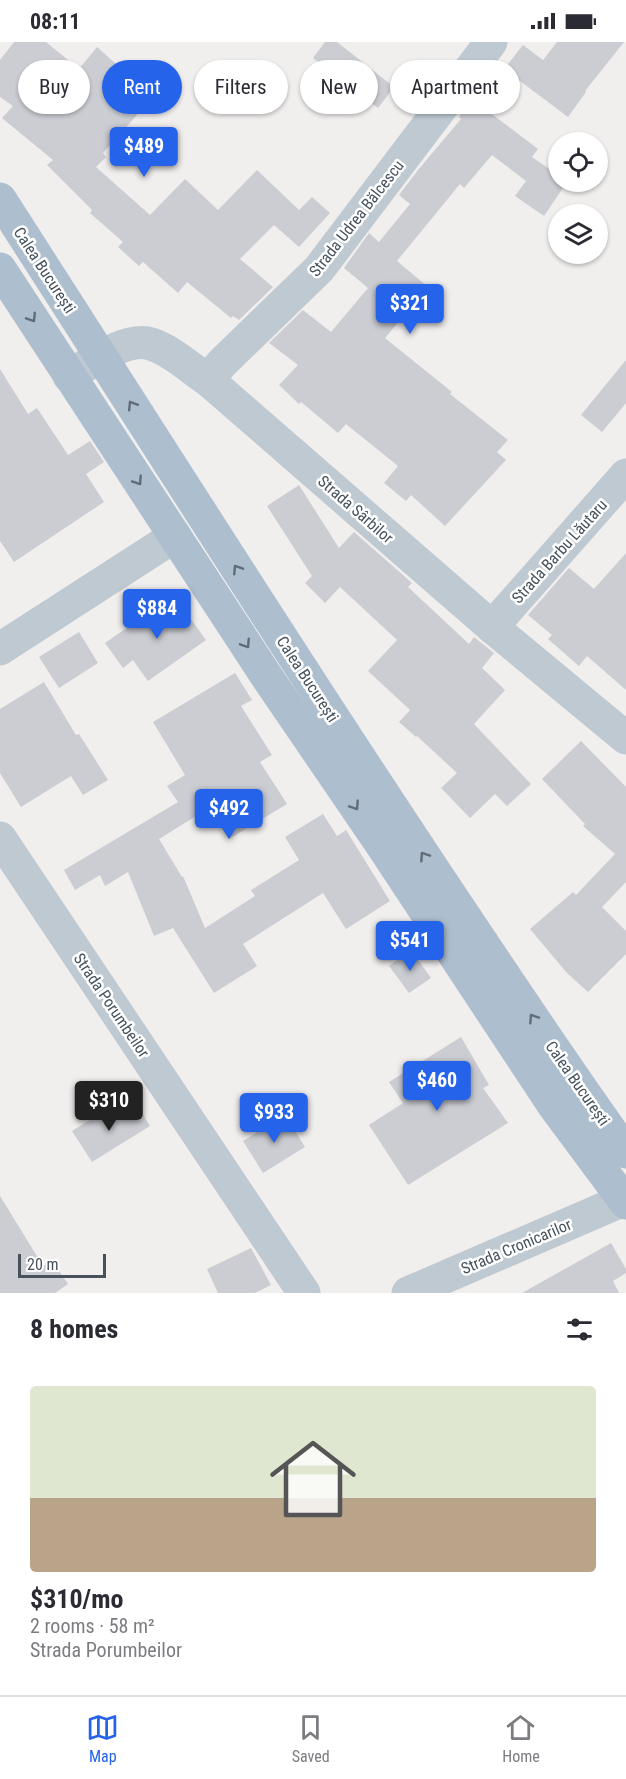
<!DOCTYPE html>
<html lang="en">
<head>
<meta charset="utf-8">
<style>
	body { margin:0; font-family:"Roboto Condensed",sans-serif; background:#f2f2f3; color:#2b2b33; height:100vh; display:flex; flex-direction:column; font-size:22px; white-space:nowrap }
	* { box-sizing:border-box; margin:0 }
	p { font-size:20px; color:#7c7c81 }
	.icon { flex:none; width:33px; height:33px; fill:none; stroke:currentColor; stroke-width:2; stroke-linecap:round; stroke-linejoin:round }
	.map { position:relative; height:1251px; overflow:hidden }
	.side { display:flex; flex-direction:column; background:#fff; flex:1 }
	.side>* { flex:none }
	.guide { position:absolute; left:18px; top:18px; width:591px; height:54px; display:flex; gap:12px }
	.buttons { position:absolute; left:548px; top:90px; display:grid; gap:12px }
	.buttons a { display:grid; place-items:center; width:60px; height:60px; border-radius:50%; background:#fff; box-shadow:0 2px 4px #0004; font-size:30px }
	.scale { position:absolute; left:18px; bottom:15px; width:88px; box-sizing:border-box; padding-left:6px; border:3px solid #46515c; border-top:0; font-size:16px; line-height:21px; white-space:nowrap; color:#46515c; -webkit-text-stroke:4px #fff; paint-order:stroke }
	.price { position:absolute; translate:-50% -51px; padding:0 14px; border-radius:6px; background:#2563eb; color:#fff; font-size:20px; line-height:39px; filter:drop-shadow(0 2px 3px #0008) }
	.price::after { content:''; position:absolute; left:50%; top:36px; width:18px; height:14px; margin-left:-9px; background:inherit; clip-path:polygon(0 0,100% 0,50% 100%) }
	.price.on { background:#222; color:#fff }
	ul { padding:0; list-style:none }
	li { display:grid; align-content:center; gap:12px; height:318px; padding:0 30px }
	li span { display:grid; place-items:center; height:186px; border-radius:6px; color:#555 }
	li>.icon { margin-inline-start:auto }
	span .icon { width:108px; height:108px; fill:#fffc; stroke-width:1 }
	li b { font-size:26px }
	h2 { display:flex; justify-content:space-between; align-items:center; height:72px; padding:0 30px; font-size:26px }
	.chip { padding:0 21px; border-radius:27px; background:#fff; box-shadow:0 2px 4px #0004; font-size:21px; line-height:54px }
	.chip.on { background:#2563eb; color:#fff }
	.status { display:flex; justify-content:space-between; align-items:center; height:42px; padding:0 30px; background:#fff; direction:ltr }
	.status svg { height:16px; fill:currentColor }
	.dock { display:flex; justify-content:space-around; align-items:center; height:84px; border-top:2px solid #e1e1e2; background:#fff; font-size:16px; color:#7c7c81 }
	.dock a { display:grid; justify-items:center; gap:3px }
	.dock .on { color:#2563eb }
	.map>svg:first-child { display:block }
</style>
</head>
<body>
<div class="status"><b>08:11</b><svg viewBox="0 0 49 12"><path d="M0 12V9h3v3zM5 12V6h3v6zM10 12V3h3v9zM15 12V0h3v12zM26 1h20v11H26zM47 4h2v5h-2z"/></svg></div>
<div class="map">
<svg width="626" height="1251" viewBox="0 0 626 1251">
	<rect width="100%" height="100%" fill="#f1eeee"/>
	<g fill="#cbcdd3">
		<path d="M14 0H46L79 27 97 5 153 55 103 111 106 115 96 125 150 173 185 137 218 168 257 128 299 168 312 155 330 171 299 205 274 183 240 217 273 245 239 278 233 274 231 276 187 240 178 251 143 220 139 224 118 205 123 200 90 171 92 168 47 123 53 118 2 76 13 64 0 55V18Z"/>
		<path d="M325 0H337L394 45 378 66 313 16Z"/>
		<path d="M557 0H624L585 49 586 50 568 75 504 27 523 3 543 18Z"/>
		<path d="M472 57 538 107 532 115 558 133V140H567L544 174 515 154 526 139 492 113 464 146 460 142 397 219 428 245 385 296 452 350 450 352 508 398 497 410 506 418 445 484 411 453 406 459 384 441 398 424 346 382 338 391 301 360 299 362 279 343 298 323 269 301 303 268 331 290 368 246 344 226 369 191 379 200 410 162 399 153 418 128 461 77 459 75Z"/>
		<path d="M626 318V361L602 390 581 373Z"/>
		<path d="M0 327 28 372 37 366 68 413 90 399 104 420 86 432 104 460 14 520 0 499Z"/>
		<path d="M299 443 339 506 354 490 412 541 408 545 469 602 474 595 494 611 482 626 505 648 474 682 531 742 507 764 495 752 470 776 441 746 457 731 417 694 416 695 399 680 410 668 368 629 397 598 340 545 325 561 305 541 312 534 267 464Z"/>
		<path d="M626 511V648L587 614 579 624 548 597 552 593 528 573 569 526 594 547Z"/>
		<path d="M164 560 170 569 180 562 206 598 148 639 133 618 123 626 105 601Z"/>
		<path d="M79 590 98 621 59 646 39 615Z"/>
		<path d="M235 631 252 658 241 664 272 713 260 720 287 762 229 797 209 766 159 797 182 835 183 834 205 886 255 854 251 848 299 818 285 795 323 772 337 794 346 788 390 859 346 887 323 851 243 902 257 924 214 951 173 886 154 894 128 830 105 844 100 833 75 848 64 828 178 760 167 744 185 733 153 680Z"/>
		<path d="M44 640 76 693 79 692 108 738 83 753 71 734 21 765 0 731V667Z"/>
		<path d="M581 699 626 745V840L602 865 626 889V912L588 950 567 931 530 887 573 850 576 853 615 812 583 784 585 782 542 737Z"/>
		<path d="M411 908 431 936 409 951 389 924Z"/>
		<path d="M461 995 489 1043 483 1046 508 1081 408 1143 369 1083 403 1061 389 1040Z"/>
		<path d="M138 1064 150 1084 92 1120 72 1089 104 1069 111 1080Z"/>
		<path d="M285 1073 305 1105 263 1131 243 1099Z"/>
		<path d="M0 1154 43 1224 52 1218 68 1242 55 1251H0Z"/>
		<path d="M611 1201 626 1227V1231L613 1239 619 1251H522Z"/>
		<path d="M251 1206 271 1243 255 1251H218L207 1227Z"/>
	</g>
	<g fill="none" stroke-linecap="round" stroke-linejoin="round">
		<g stroke="#bec9d1" stroke-width="33">
			<path d="M69 334C89 322 127 294 151 302 172 309 190 326 208 338L492 585 626 696"/>
			<path d="M208 338 222 321 319 227 491 0"/>
			<path d="M492 585 626 433"/>
			<path d="M0 607 175 494"/>
			<path d="M0 796 304 1251"/>
			<path d="M408 1251 624 1158"/>
		</g>
		<g stroke="#adbece" stroke-width="33">
			<path d="M0 157C153 395 304 634 461 869 515 950 569 1031 626 1110"/>
			<path d="M0 227 267 635 381 802 554 1064 626 1161"/>
		</g>
	</g>
	<defs><path id="oneway-chevron" d="M-2-3.5L2.5 0L-2 3.5" fill="none" stroke-width="1.6" stroke-linecap="round" stroke-linejoin="round" transform="scale(1.5)"/></defs>
	<g stroke="#606c78">
		<use href="#oneway-chevron" transform="translate(32 276) rotate(57)"/>
		<use href="#oneway-chevron" transform="translate(132 363) rotate(-122)"/>
		<use href="#oneway-chevron" transform="translate(138 439) rotate(56)"/>
		<use href="#oneway-chevron" transform="translate(237 527) rotate(-123)"/>
		<use href="#oneway-chevron" transform="translate(246 602) rotate(57)"/>
		<use href="#oneway-chevron" transform="translate(355 764) rotate(56)"/>
		<use href="#oneway-chevron" transform="translate(424 814) rotate(-124)"/>
		<use href="#oneway-chevron" transform="translate(533 976) rotate(-124)"/>
	</g>
	<g text-anchor="middle" stroke-width="5" stroke-linejoin="round" paint-order="stroke">
		<g font-size="16" fill="#46515c" stroke="#fff">
			<text transform="translate(356 176) rotate(-52)" y="6">Strada Udrea Bălcescu</text>
			<text transform="translate(45 228) rotate(57)" y="6">Calea București</text>
			<text transform="translate(356 467) rotate(41)" y="6">Strada Sârbilor</text>
			<text transform="translate(559 509) rotate(-48)" y="6">Strada Barbu Lăutaru</text>
			<text transform="translate(308 637) rotate(57)" y="6">Calea București</text>
			<text transform="translate(112 963) rotate(56)" y="6">Strada Porumbeilor</text>
			<text transform="translate(578 1041) rotate(55)" y="6">Calea București</text>
			<text transform="translate(516 1204) rotate(-23)" y="6">Strada Cronicarilor</text>
		</g>
	</g>
</svg>
<div class="buttons">
<a><svg class="icon" aria-label="locate" viewBox="0 0 24 24"><circle cx="12" cy="12" r="6"/><path d="M12 2v4M12 18v4M2 12h4M18 12h4"/></svg></a>
<a><svg class="icon" aria-label="layers" viewBox="0 0 24 24"><path d="M12 4l9 5-9 5-9-5zM3 14l9 5 9-5"/></svg></a>
</div>
<div class="scale">20 m</div>
<b class="price" style="left:144px;top:136px">$489</b>
<b class="price" style="left:410px;top:293px">$321</b>
<b class="price" style="left:157px;top:598px">$884</b>
<b class="price" style="left:229px;top:798px">$492</b>
<b class="price" style="left:410px;top:930px">$541</b>
<b class="price" style="left:437px;top:1070px">$460</b>
<b class="price on" style="left:109px;top:1090px">$310</b>
<b class="price" style="left:274px;top:1102px">$933</b>
<div class="guide">
<a class="chip">Buy</a>
<a class="chip on">Rent</a>
<a class="chip">Filters</a>
<a class="chip">New</a>
<a class="chip">Apartment</a>
</div>
</div>
<section class="side">
<h2>8 homes<svg class="icon" aria-label="filters" viewBox="0 0 24 24"><path d="M4 7h16M4 17h16"/><circle cx="9" cy="7" r="2"/><circle cx="15" cy="17" r="2"/></svg></h2>
<ul>
<li><span style="background:linear-gradient(#dfe7d0 60%,#b9a48a 0)"><svg class="icon" aria-label="home" viewBox="0 0 24 24"><path d="M3 11l9-7 9 7M6 9v11h12V9"/></svg></span><div><b>$310/mo</b><p>2 rooms · 58 m²</p><p>Strada Porumbeilor</p></div></li>
</ul>
</section>
<nav class="dock">
<a class="on"><svg class="icon" aria-label="map" viewBox="0 0 24 24"><path d="M3 6l6-2 6 2 6-2v14l-6 2-6-2-6 2zM9 4v14M15 6v14"/></svg>Map</a>
<a><svg class="icon" aria-label="saved" viewBox="0 0 24 24"><path d="M7 4h10v16l-5-4-5 4z"/></svg>Saved</a>
<a><svg class="icon" aria-label="home" viewBox="0 0 24 24"><path d="M3 11l9-7 9 7M6 9v11h12V9"/></svg>Home</a>
</nav>
</body>
</html>
